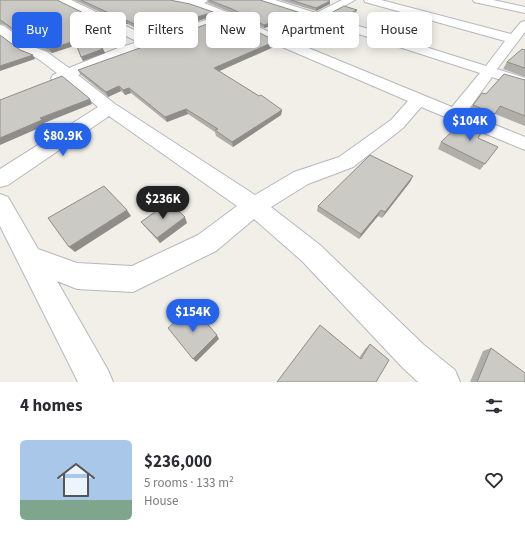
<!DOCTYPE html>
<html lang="en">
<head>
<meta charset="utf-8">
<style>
	body { margin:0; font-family:"Source Sans 3",sans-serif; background:#f2f2f3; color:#2b2b33; height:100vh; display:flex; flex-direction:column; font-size:15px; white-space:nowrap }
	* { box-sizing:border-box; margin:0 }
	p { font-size:13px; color:#7c7c81 }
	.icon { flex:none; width:22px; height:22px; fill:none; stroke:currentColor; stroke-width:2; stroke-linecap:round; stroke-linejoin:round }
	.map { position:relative; height:382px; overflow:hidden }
	.sheet { display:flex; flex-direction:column; background:#fff; flex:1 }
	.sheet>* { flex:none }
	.banner { position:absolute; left:12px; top:12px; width:501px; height:36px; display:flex; gap:8px }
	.price { position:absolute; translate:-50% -34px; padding:0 9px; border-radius:14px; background:#2563eb; color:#fff; font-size:13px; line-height:26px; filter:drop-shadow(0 1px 2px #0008) }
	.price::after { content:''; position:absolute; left:50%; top:24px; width:12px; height:9px; margin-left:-6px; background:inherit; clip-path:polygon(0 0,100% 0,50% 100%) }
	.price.active { background:#222; color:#fff }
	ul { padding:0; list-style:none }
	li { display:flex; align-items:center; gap:12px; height:100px; padding:0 20px }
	li span { display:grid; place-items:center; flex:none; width:112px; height:80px; border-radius:6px; color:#555 }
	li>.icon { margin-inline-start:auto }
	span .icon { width:48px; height:48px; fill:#fffc; stroke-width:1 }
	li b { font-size:17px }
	h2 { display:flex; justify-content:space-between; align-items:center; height:48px; padding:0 20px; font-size:17px }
	.pill { padding:0 14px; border-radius:6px; background:#fff; box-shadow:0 2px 10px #0003; font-size:14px; line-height:36px }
	.pill.active { background:#2563eb; color:#fff }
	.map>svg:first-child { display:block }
</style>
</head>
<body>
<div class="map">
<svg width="525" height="382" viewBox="0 0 525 382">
	<rect width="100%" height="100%" fill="#f1efe8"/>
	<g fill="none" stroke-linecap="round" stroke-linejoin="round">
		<defs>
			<g id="minor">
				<path d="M58 0H71L151 38 218 16 191 6 170 2 169 0H210L204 3 232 14 267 31 452 107 480 73 318 21 309 23 305 22 303 20 306 17 260 2 259 0H275L316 13 342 0H355L327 16 486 66 505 41 365 2 364 0H381L511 34 521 22 525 21V32L497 69 525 78V88L492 77 466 113 525 137V150L421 107 403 128 353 167 308 184 271 207 320 245 424 345 455 370 460 382H418L402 367 302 261 254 219 216 251 133 292 77 289 57 281 108 370 113 382H78L0 226V194L8 197 38 249 77 263 132 266 198 235 237 206 109 116 8 185 0 187V169L98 107 66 80 58 82 53 81 51 78 53 75 57 73 37 58 23 53 0 35V25L4 26 33 47 47 52 69 68 118 48 138 42 59 2ZM227 20 259 37 408 101 391 120 339 157 294 172 255 195 115 104 78 75 128 54 179 38Z"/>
				<path d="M473 0H493L525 7V13L474 2Z"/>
			</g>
		</defs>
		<use href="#minor" stroke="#b5b8bc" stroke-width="2"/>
		<use href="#minor" fill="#fff" fill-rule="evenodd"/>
	</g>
	<g fill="#afaea9">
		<path d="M0 0 108 25 110 29 83 38 103 49 105 53 83 61 76 45 52 53 34 46 5 25 0 24Z"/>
		<path d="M74 0H170L213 12V16L151 36 128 24H126Z"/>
		<path d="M207 0H260L301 13V17L264 28 233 13 208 3Z"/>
		<path d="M280 0H328L330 1V4L316 11Z"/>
		<path d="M357 10 356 12 343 19 331 16V13Z"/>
		<path d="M330 21 329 26 300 41 293 38 290 39 278 34 279 29Z"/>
		<path d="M276 41V46L219 71 282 110 281 115 233 147 216 136 215 132 188 114 167 122 131 93 125 95 121 91 108 97 80 74 78 70Z"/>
		<path d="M525 50V77L503 69 507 62Z"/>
		<path d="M525 80V126L495 114 490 121 468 112 473 105 486 94Z"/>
		<path d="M441 142 498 147 480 170 438 149Z"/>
		<path d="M413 176 410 182 382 218 378 216 359 239 317 211 318 206Z"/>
		<path d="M141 222 187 223 160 243 145 227Z"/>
		<path d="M370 344 376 382 359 358 365 349Z"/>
		<path d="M491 348 525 382H470L483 351Z"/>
	</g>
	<g fill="#8f8d8a">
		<path d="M330 1V4L316 11V8Z"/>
		<path d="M357 10 356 12 343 19V17Z"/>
		<path d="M213 12V16L151 36 150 32Z"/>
		<path d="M301 13V17L264 28V25Z"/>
		<path d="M124 20H126L128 24H126Z"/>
		<path d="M330 21 329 26 300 41 301 35Z"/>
		<path d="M108 25 110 29 80 39 78 35Z"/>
		<path d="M294 32 293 38 290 39 291 34Z"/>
		<path d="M75 41 77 45 52 53 49 49Z"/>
		<path d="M276 41V46L215 73 214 68Z"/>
		<path d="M103 49 105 53 83 61 81 57Z"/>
		<path d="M33 55 35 59 0 71V66Z"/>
		<path d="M119 86 121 91 108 97 106 92Z"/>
		<path d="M129 88 131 93 125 95 123 90Z"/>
		<path d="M90 99 92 104 44 123 46 125 0 145V138L40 118Z"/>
		<path d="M186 109 188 114 167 122 165 117Z"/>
		<path d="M282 110 281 115 233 147 232 142Z"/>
		<path d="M413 176 410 182 382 218 385 212Z"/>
		<path d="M127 210 131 216 75 252 69 247Z"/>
		<path d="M381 210 378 216 359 239 361 234Z"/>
		<path d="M185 217 187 223 160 243 157 238Z"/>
		<path d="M217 335 219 339 196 362 193 359Z"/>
	</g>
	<g fill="#cccac5" stroke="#8f8d8a">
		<path d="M0 0H57L108 25 78 35 103 49 81 57 75 41 49 49 31 42 2 21 0 20Z"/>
		<path d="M81 0H170L190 4 213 12 150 32 126 20H124Z"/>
		<path d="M209 0H260L301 13 264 25 232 9Z"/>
		<path d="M291 0H328L330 1 316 8Z"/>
		<path d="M344 6 357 10 343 17 331 13Z"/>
		<path d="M227 17 276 41 214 68 259 96 261 95 282 110 232 142 215 130 218 129 186 109 165 117 129 88 123 90 119 86 106 92 78 70Z"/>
		<path d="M318 17 330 21 301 35 294 32 291 34 279 29Z"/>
		<path d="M0 35 20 50 33 55 0 66Z"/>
		<path d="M522 49 525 50V68L507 62Z"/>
		<path d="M504 74 525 80V116L500 106 495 114 473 105 482 93 486 94Z"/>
		<path d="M62 76 90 99 40 118 42 120 0 138V100Z"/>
		<path d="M465 119 485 127 478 138 498 147 485 164 441 142Z"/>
		<path d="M370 155 413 176 385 212 381 210 361 234 318 206Z"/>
		<path d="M104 186 127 210 69 247 48 218Z"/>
		<path d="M169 202 185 217 157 238 141 222Z"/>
		<path d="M192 307 217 335 193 359 168 328Z"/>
		<path d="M320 325 361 359 370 344 389 360 376 382H277Z"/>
		<path d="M491 348 525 373V382H477Z"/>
	</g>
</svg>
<b class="price" style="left:470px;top:142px">$104K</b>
<b class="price" style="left:63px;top:157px">$80.9K</b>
<b class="price active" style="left:163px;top:220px">$236K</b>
<b class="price" style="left:193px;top:333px">$154K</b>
<div class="banner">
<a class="pill active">Buy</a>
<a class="pill">Rent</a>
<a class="pill">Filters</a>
<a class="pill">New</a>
<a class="pill">Apartment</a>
<a class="pill">House</a>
</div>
</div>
<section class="sheet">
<h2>4 homes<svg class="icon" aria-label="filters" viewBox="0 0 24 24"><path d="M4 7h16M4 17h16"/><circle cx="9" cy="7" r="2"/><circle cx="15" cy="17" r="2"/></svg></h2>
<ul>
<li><span style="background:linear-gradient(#a9c7e8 75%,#7fa58c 0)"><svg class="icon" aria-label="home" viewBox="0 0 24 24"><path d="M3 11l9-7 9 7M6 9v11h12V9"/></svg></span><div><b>$236,000</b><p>5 rooms · 133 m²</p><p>House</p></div><svg class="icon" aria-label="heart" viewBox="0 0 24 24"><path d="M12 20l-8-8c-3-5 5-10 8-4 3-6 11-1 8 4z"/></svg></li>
</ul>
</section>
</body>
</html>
